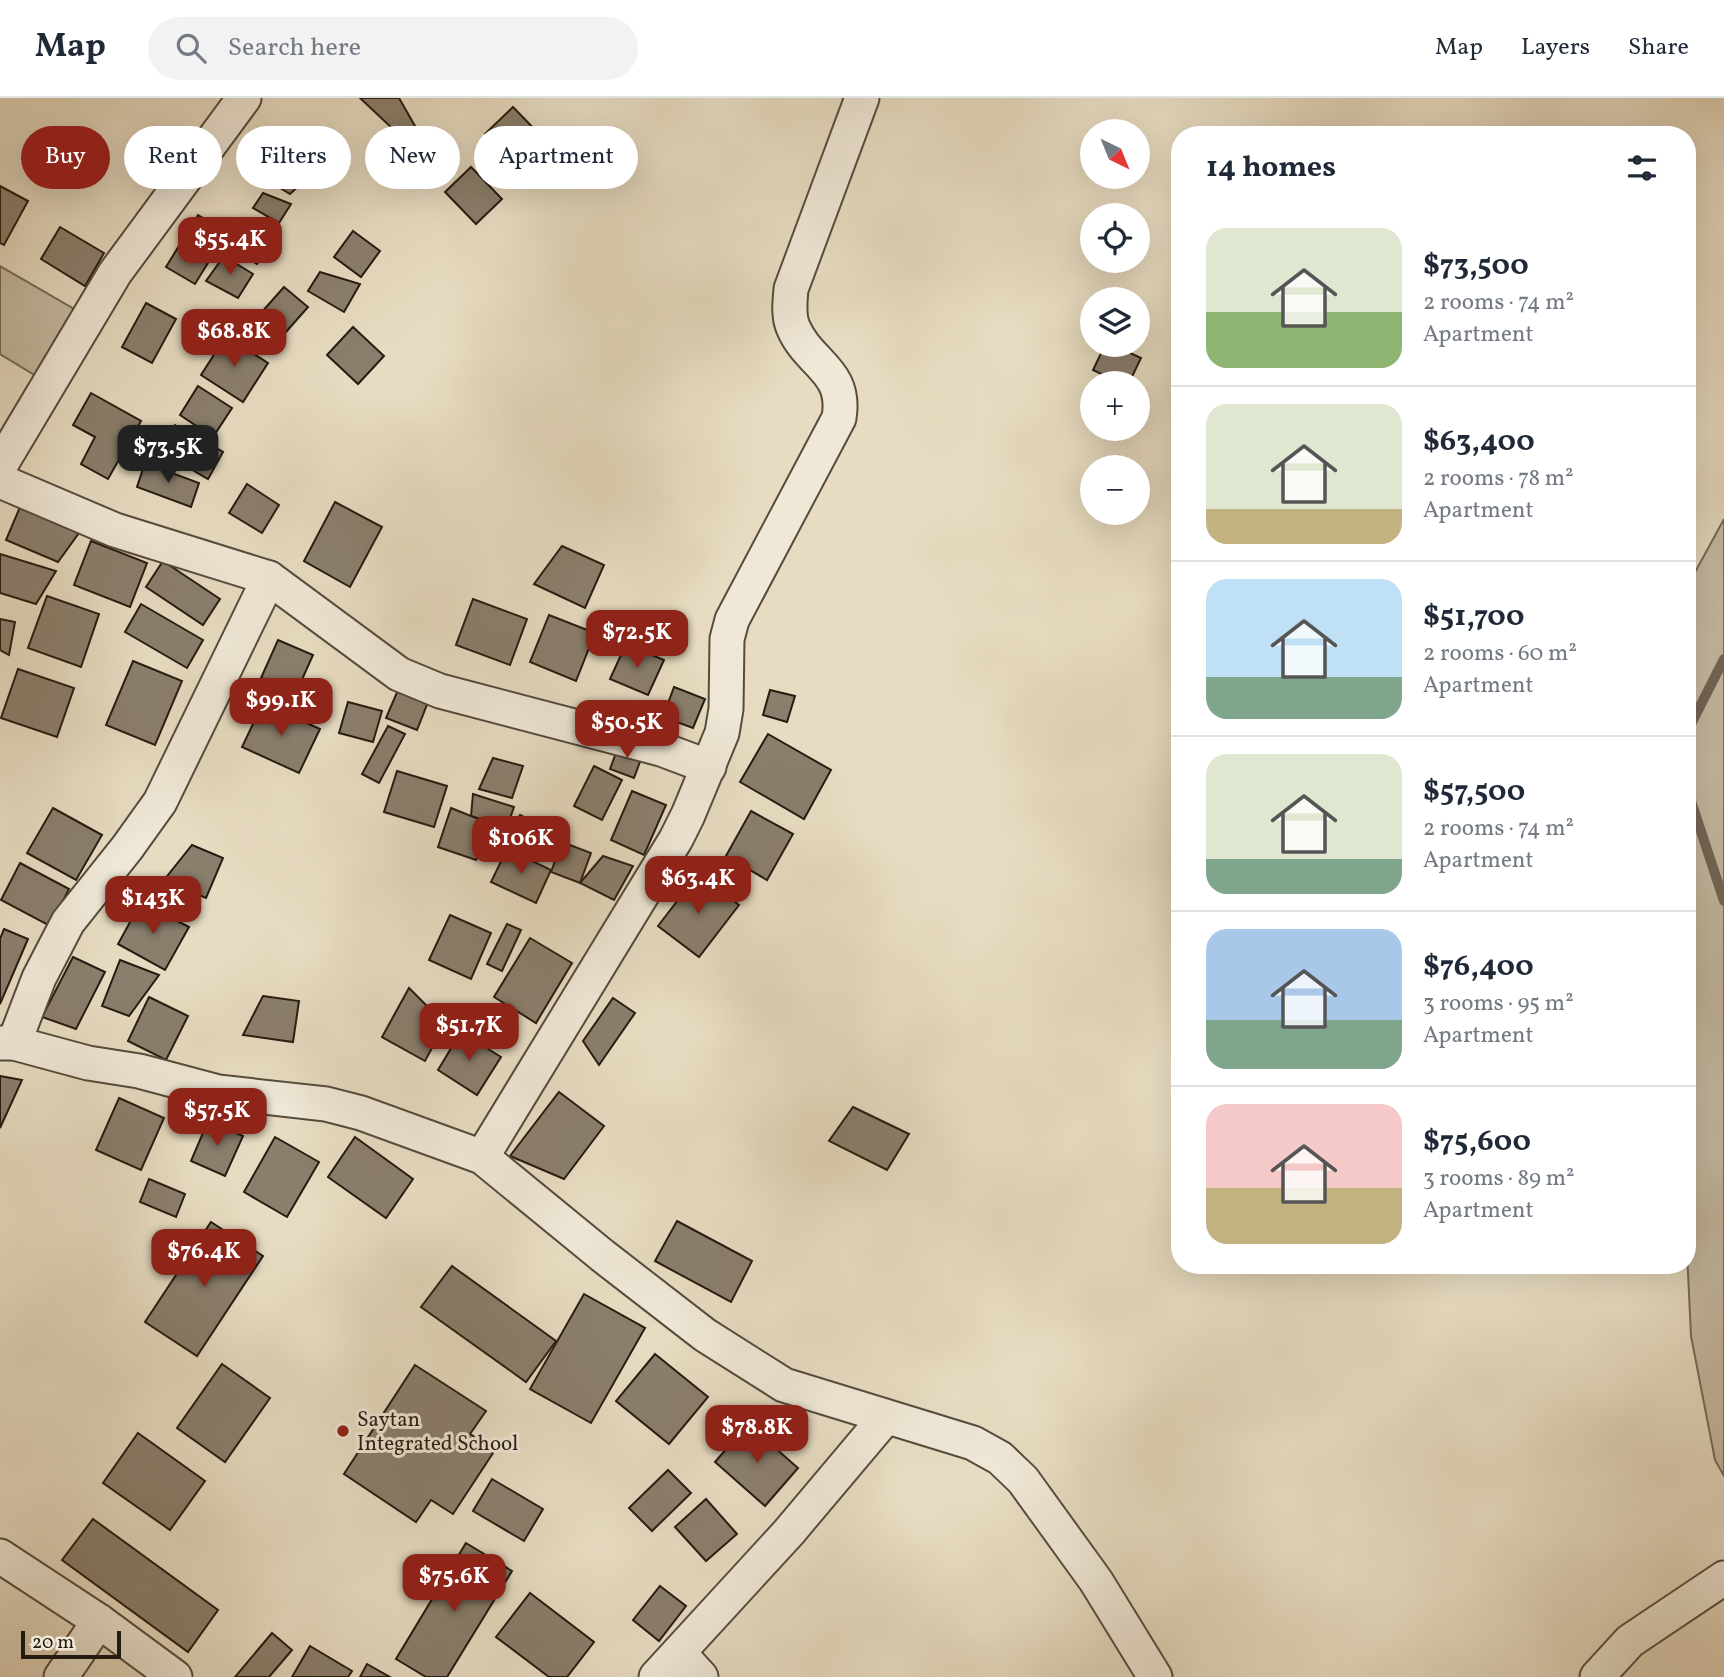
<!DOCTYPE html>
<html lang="en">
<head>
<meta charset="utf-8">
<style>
	body { margin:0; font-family:Vollkorn,serif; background:#f2f2f3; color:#1f2937; height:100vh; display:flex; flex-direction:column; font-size:26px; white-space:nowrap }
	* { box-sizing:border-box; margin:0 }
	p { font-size:23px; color:#747a83 }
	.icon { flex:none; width:38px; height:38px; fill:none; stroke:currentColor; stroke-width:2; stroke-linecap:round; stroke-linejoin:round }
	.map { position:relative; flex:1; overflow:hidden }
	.details { position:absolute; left:1171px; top:28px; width:525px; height:1148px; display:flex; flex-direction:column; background:#fff; border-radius:28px; box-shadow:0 7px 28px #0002 }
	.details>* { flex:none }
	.hud { position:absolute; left:21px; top:28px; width:665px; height:63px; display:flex; gap:14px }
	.needle { width:46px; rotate:137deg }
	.fabs { position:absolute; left:1080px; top:21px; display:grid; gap:14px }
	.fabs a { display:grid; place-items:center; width:70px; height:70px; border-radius:50%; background:#fff; box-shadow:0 7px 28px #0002; font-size:35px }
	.scale { position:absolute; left:21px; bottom:18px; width:100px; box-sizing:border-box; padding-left:7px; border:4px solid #261b11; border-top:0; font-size:19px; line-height:24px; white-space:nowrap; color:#261b11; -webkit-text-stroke:5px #efe8d7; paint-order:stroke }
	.price { position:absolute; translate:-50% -60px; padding:0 16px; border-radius:14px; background:#8f2418; color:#fff; font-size:23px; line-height:46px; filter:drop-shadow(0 2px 4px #0008) }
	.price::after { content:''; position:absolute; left:50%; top:42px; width:21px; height:16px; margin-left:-10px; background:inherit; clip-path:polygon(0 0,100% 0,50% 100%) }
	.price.current { background:#222; color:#fff }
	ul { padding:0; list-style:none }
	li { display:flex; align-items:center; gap:21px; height:175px; padding:0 35px }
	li+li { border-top:2px solid #e0e1e3 }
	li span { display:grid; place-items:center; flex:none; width:196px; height:140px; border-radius:21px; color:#555 }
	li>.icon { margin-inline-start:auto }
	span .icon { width:84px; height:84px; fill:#fffc; stroke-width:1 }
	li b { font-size:30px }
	h2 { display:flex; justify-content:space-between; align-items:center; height:84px; padding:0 35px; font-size:30px }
	.tag { padding:0 24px; border-radius:32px; background:#fff; box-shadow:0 7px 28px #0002; font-size:24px; line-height:63px }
	.tag.current { background:#8f2418; color:#fff }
	header { display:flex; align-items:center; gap:42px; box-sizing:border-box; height:98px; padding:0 35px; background:#fff; border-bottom:2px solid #e0e1e3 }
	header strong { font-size:33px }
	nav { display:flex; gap:38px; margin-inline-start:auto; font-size:24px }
	.search { width:490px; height:63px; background:#f2f2f3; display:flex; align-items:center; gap:18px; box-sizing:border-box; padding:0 24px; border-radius:38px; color:#747a83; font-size:26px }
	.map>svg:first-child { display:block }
</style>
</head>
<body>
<header>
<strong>Map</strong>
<div class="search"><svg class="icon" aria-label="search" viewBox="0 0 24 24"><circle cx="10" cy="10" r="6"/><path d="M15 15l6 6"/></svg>Search here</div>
<nav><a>Map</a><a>Layers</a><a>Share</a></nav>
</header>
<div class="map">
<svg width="1724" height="1579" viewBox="0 0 1724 1579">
	<rect width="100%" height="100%" fill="#e7dcc2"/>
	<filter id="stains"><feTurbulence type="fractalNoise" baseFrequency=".00286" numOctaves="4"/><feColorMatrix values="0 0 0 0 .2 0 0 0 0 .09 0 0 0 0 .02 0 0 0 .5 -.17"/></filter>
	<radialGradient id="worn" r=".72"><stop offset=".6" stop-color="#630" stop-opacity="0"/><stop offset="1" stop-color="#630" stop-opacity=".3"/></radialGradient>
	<g fill="#c6bba4" stroke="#766b5a" stroke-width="2">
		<path d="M0 168 81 215 46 284 0 256Z"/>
		<path d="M1724 421V1378L1715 1362 1691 1238 1687 1154V489Z"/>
	</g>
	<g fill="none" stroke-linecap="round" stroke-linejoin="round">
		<g stroke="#726757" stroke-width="10">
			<path d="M1687 634 1724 561"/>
			<path d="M1687 691 1724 803"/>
		</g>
	</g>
	<g fill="#8a7f6d" stroke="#261b11" stroke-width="2">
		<path d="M360 0H399L419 35 410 47Z"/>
		<path d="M513 9 542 39 515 65 485 36Z"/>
		<path d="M471 69 502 101 476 126 445 94Z"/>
		<path d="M280 72 303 84 290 96 272 85Z"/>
		<path d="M0 88 28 103 4 147 0 145Z"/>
		<path d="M263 95 291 106 279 125 253 110Z"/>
		<path d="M198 117 227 134 195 186 166 169Z"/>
		<path d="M250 122 277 138 257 166 233 152Z"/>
		<path d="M60 129 104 155 85 188 41 161Z"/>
		<path d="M353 133 380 153 361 179 334 159Z"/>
		<path d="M224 158 253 176 238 200 206 183Z"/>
		<path d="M320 174 360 186 344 214 308 193Z"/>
		<path d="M284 189 308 209 285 235 261 215Z"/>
		<path d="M146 205 176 221 152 265 122 249Z"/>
		<path d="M353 229 384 258 358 286 327 257Z"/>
		<path d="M226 238 268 265 243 304 201 277Z"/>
		<path d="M1105 247H1113L1141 260 1129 285H1120L1093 272Z"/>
		<path d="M198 288 232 310 213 339 180 317Z"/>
		<path d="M91 295 141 323 108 381 81 366 95 339 73 327Z"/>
		<path d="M175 327 223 354 208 381 160 353Z"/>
		<path d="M145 365 199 385 191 409 137 389Z"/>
		<path d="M247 386 279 407 262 435 229 415Z"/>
		<path d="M23 402 84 428 58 464 6 442Z"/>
		<path d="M335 404 382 429 350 489 304 463Z"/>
		<path d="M91 443 147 465 130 509 74 487Z"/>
		<path d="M562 448 604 467 585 510 534 486Z"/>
		<path d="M0 456 56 473 36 506 0 495Z"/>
		<path d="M163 463 220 501 203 527 146 489Z"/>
		<path d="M47 498 99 516 81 569 28 550Z"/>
		<path d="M473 501 527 521 510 567 456 547Z"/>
		<path d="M141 506 203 542 187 570 125 534Z"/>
		<path d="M549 517 595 535 576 583 530 564Z"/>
		<path d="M0 521 15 524 9 557 0 552Z"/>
		<path d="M278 542 313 557 296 595 261 580Z"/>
		<path d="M626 546 664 562 648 597 610 581Z"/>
		<path d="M133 563 182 583 155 647 106 627Z"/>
		<path d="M18 571 74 590 57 639 1 620Z"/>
		<path d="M674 589 705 601 693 630 663 619Z"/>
		<path d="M398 592 428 604 417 632 386 620Z"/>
		<path d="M770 592 795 598 787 624 763 617Z"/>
		<path d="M348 604 382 613 373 644 339 635Z"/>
		<path d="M263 605 320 631 299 675 242 649Z"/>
		<path d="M388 628 405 636 379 685 362 676Z"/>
		<path d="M768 636 831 672 804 721 740 684Z"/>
		<path d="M620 644 644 653 634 680 610 671Z"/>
		<path d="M493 660 523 668 512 700 479 691Z"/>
		<path d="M594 668 622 682 602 722 574 708Z"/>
		<path d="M397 673 447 688 434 729 384 714Z"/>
		<path d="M632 693 666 707 644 757 611 742Z"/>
		<path d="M473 696 514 709 507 729 471 718Z"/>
		<path d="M53 710 102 737 76 782 27 755Z"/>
		<path d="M451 710 491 726 476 762 438 749Z"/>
		<path d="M751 713 793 736 767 782 726 758Z"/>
		<path d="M520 717 549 733 533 761 504 746Z"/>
		<path d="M562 744 591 755 580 785 551 774Z"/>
		<path d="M192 747 223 760 206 800 164 782Z"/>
		<path d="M507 751 551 772 536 805 491 784Z"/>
		<path d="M603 758 633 768 614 802 580 785Z"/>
		<path d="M20 765 69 791 50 828 1 802Z"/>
		<path d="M698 776 739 807 699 859 658 828Z"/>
		<path d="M141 804 189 829 165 872 118 846Z"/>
		<path d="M450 817 491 835 471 881 429 862Z"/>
		<path d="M507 826 521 832 502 873 487 866Z"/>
		<path d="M4 831 28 841 0 906V841Z"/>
		<path d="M530 840 572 865 536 925 494 899Z"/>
		<path d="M73 859 105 874 76 931 42 919Z"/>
		<path d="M120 862 159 877 129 918 102 908Z"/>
		<path d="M409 890 445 926 425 963 382 939Z"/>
		<path d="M263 898 299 903 293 944 243 937Z"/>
		<path d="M149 899 188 918 166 962 128 943Z"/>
		<path d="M613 900 635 915 599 967 583 943Z"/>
		<path d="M461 934 501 959 477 997 438 972Z"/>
		<path d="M0 978 22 982 0 1030Z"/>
		<path d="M559 994 604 1028 564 1081 510 1058Z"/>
		<path d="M119 1000 164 1020 141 1072 96 1052Z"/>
		<path d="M853 1009 909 1036 887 1072 829 1043Z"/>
		<path d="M208 1023 243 1038 225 1078 191 1063Z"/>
		<path d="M275 1039 319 1064 287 1119 244 1094Z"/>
		<path d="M355 1039 413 1081 386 1120 328 1079Z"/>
		<path d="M149 1081 185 1096 176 1119 140 1104Z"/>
		<path d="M677 1123 752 1163 731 1204 655 1163Z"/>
		<path d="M211 1124 263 1158 197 1258 145 1224Z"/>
		<path d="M452 1168 556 1243 526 1284 421 1209Z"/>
		<path d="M584 1196 645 1230 591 1325 530 1291Z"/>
		<path d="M655 1256 708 1299 669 1346 616 1303Z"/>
		<path d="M222 1266 270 1300 225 1364 177 1330Z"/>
		<path d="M415 1267 486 1313 470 1336 495 1352 453 1416 431 1402 416 1424 344 1376Z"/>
		<path d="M748 1326 798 1370 765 1408 715 1364Z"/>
		<path d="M138 1335 205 1383 170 1432 103 1385Z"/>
		<path d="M668 1372 691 1395 652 1433 629 1410Z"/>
		<path d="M492 1381 543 1411 524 1443 473 1413Z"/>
		<path d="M706 1401 737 1436 706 1463 675 1429Z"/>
		<path d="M93 1421 218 1512 188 1554 62 1462Z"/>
		<path d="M466 1445 512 1473 447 1579H426L396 1561Z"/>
		<path d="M660 1488 686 1508 659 1543 633 1522Z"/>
		<path d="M530 1495 594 1544 567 1579H549L496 1539Z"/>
		<path d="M272 1535 292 1552 269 1579H235Z"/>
		<path d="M310 1548 352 1573 348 1579H292Z"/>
		<path d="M367 1566 390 1579H360Z"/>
	</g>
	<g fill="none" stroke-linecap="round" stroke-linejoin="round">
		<defs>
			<g id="street">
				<path d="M0 368 115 175 244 0"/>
				<path d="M0 383 115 432 269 480 399 576 440 593 661 651 709 669"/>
				<path d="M0 945H14L88 965 139 973 218 994 326 1006 361 1015 482 1059 603 1158 705 1237 784 1287 973 1345 1000 1360 1023 1382 1096 1483 1155 1579"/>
				<path d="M14 945 39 880 68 824 127 750 160 704 269 480"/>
				<path d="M482 1059 676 741 688 717 722 635 726 611 727 541 732 522 839 320C847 272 809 267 793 229 788 217 790 204 791 191L862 0"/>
				<path d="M0 1458 99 1523 175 1579"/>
				<path d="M679 1555 701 1579"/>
				<path d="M61 1579 99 1523"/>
				<path d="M656 1579 789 1434 885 1320"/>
				<path d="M1597 1579 1630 1543 1724 1480"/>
			</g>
		</defs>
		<use href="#street" stroke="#564b3d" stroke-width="37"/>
		<use href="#street" stroke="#efe8d7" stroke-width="33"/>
	</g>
	<circle fill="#8f2418" stroke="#efe8d7" stroke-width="2.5" cx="343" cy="1333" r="7"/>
	<g text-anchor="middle" stroke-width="6" stroke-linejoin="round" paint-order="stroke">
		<g font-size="21" fill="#261b11" stroke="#efe8d7" text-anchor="start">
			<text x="357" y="1328">Saytan<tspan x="357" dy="24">Integrated School</tspan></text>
		</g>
	</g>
	<rect width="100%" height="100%" filter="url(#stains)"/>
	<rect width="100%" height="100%" fill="url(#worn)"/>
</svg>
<div class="fabs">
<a><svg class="needle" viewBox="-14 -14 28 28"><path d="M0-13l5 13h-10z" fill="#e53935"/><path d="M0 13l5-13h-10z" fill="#747a83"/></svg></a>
<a><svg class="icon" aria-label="locate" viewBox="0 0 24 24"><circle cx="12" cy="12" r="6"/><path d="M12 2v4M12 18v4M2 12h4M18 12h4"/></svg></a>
<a><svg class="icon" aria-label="layers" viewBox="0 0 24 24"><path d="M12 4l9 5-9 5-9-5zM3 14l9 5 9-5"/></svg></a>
<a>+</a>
<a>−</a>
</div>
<div class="scale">20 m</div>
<b class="price" style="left:230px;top:179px">$55.4K</b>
<b class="price" style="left:234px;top:271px">$68.8K</b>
<b class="price current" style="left:168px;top:387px">$73.5K</b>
<b class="price" style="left:637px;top:572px">$72.5K</b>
<b class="price" style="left:281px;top:640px">$99.1K</b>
<b class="price" style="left:627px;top:662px">$50.5K</b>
<b class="price" style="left:521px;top:778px">$106K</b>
<b class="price" style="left:698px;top:818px">$63.4K</b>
<b class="price" style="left:153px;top:838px">$143K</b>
<b class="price" style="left:469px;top:965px">$51.7K</b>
<b class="price" style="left:217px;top:1050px">$57.5K</b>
<b class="price" style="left:204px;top:1191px">$76.4K</b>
<b class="price" style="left:757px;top:1367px">$78.8K</b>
<b class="price" style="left:454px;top:1516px">$75.6K</b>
<div class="hud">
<a class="tag current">Buy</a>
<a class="tag">Rent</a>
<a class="tag">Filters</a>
<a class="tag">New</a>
<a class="tag">Apartment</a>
</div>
<section class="details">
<h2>14 homes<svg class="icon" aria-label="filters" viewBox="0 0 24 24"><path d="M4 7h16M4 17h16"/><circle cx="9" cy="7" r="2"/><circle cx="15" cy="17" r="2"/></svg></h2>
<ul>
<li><span style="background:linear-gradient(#dfe7d0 60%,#8fb573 0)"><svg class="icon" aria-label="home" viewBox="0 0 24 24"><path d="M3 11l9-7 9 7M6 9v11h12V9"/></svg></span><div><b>$73,500</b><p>2 rooms · 74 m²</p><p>Apartment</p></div></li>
<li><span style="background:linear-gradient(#dfe7d0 75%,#c2b280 0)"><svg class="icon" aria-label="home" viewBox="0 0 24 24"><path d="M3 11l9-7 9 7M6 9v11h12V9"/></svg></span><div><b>$63,400</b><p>2 rooms · 78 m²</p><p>Apartment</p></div></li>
<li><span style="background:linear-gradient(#bfe0f5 70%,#7fa58c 0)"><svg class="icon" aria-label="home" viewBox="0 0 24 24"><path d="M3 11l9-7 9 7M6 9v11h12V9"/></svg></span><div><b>$51,700</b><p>2 rooms · 60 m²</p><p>Apartment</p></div></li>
<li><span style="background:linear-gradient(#dfe7d0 75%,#7fa58c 0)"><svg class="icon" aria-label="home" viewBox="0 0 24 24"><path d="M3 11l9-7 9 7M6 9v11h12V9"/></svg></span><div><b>$57,500</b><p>2 rooms · 74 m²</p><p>Apartment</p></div></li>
<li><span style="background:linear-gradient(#a9c7e8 65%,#7fa58c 0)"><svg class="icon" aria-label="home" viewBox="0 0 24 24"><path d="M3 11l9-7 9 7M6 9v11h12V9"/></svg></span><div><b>$76,400</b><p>3 rooms · 95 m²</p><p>Apartment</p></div></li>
<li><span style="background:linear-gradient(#f6c9c9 60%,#c2b280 0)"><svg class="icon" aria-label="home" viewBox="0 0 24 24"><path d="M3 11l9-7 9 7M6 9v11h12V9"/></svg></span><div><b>$75,600</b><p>3 rooms · 89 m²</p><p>Apartment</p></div></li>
</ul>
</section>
</div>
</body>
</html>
